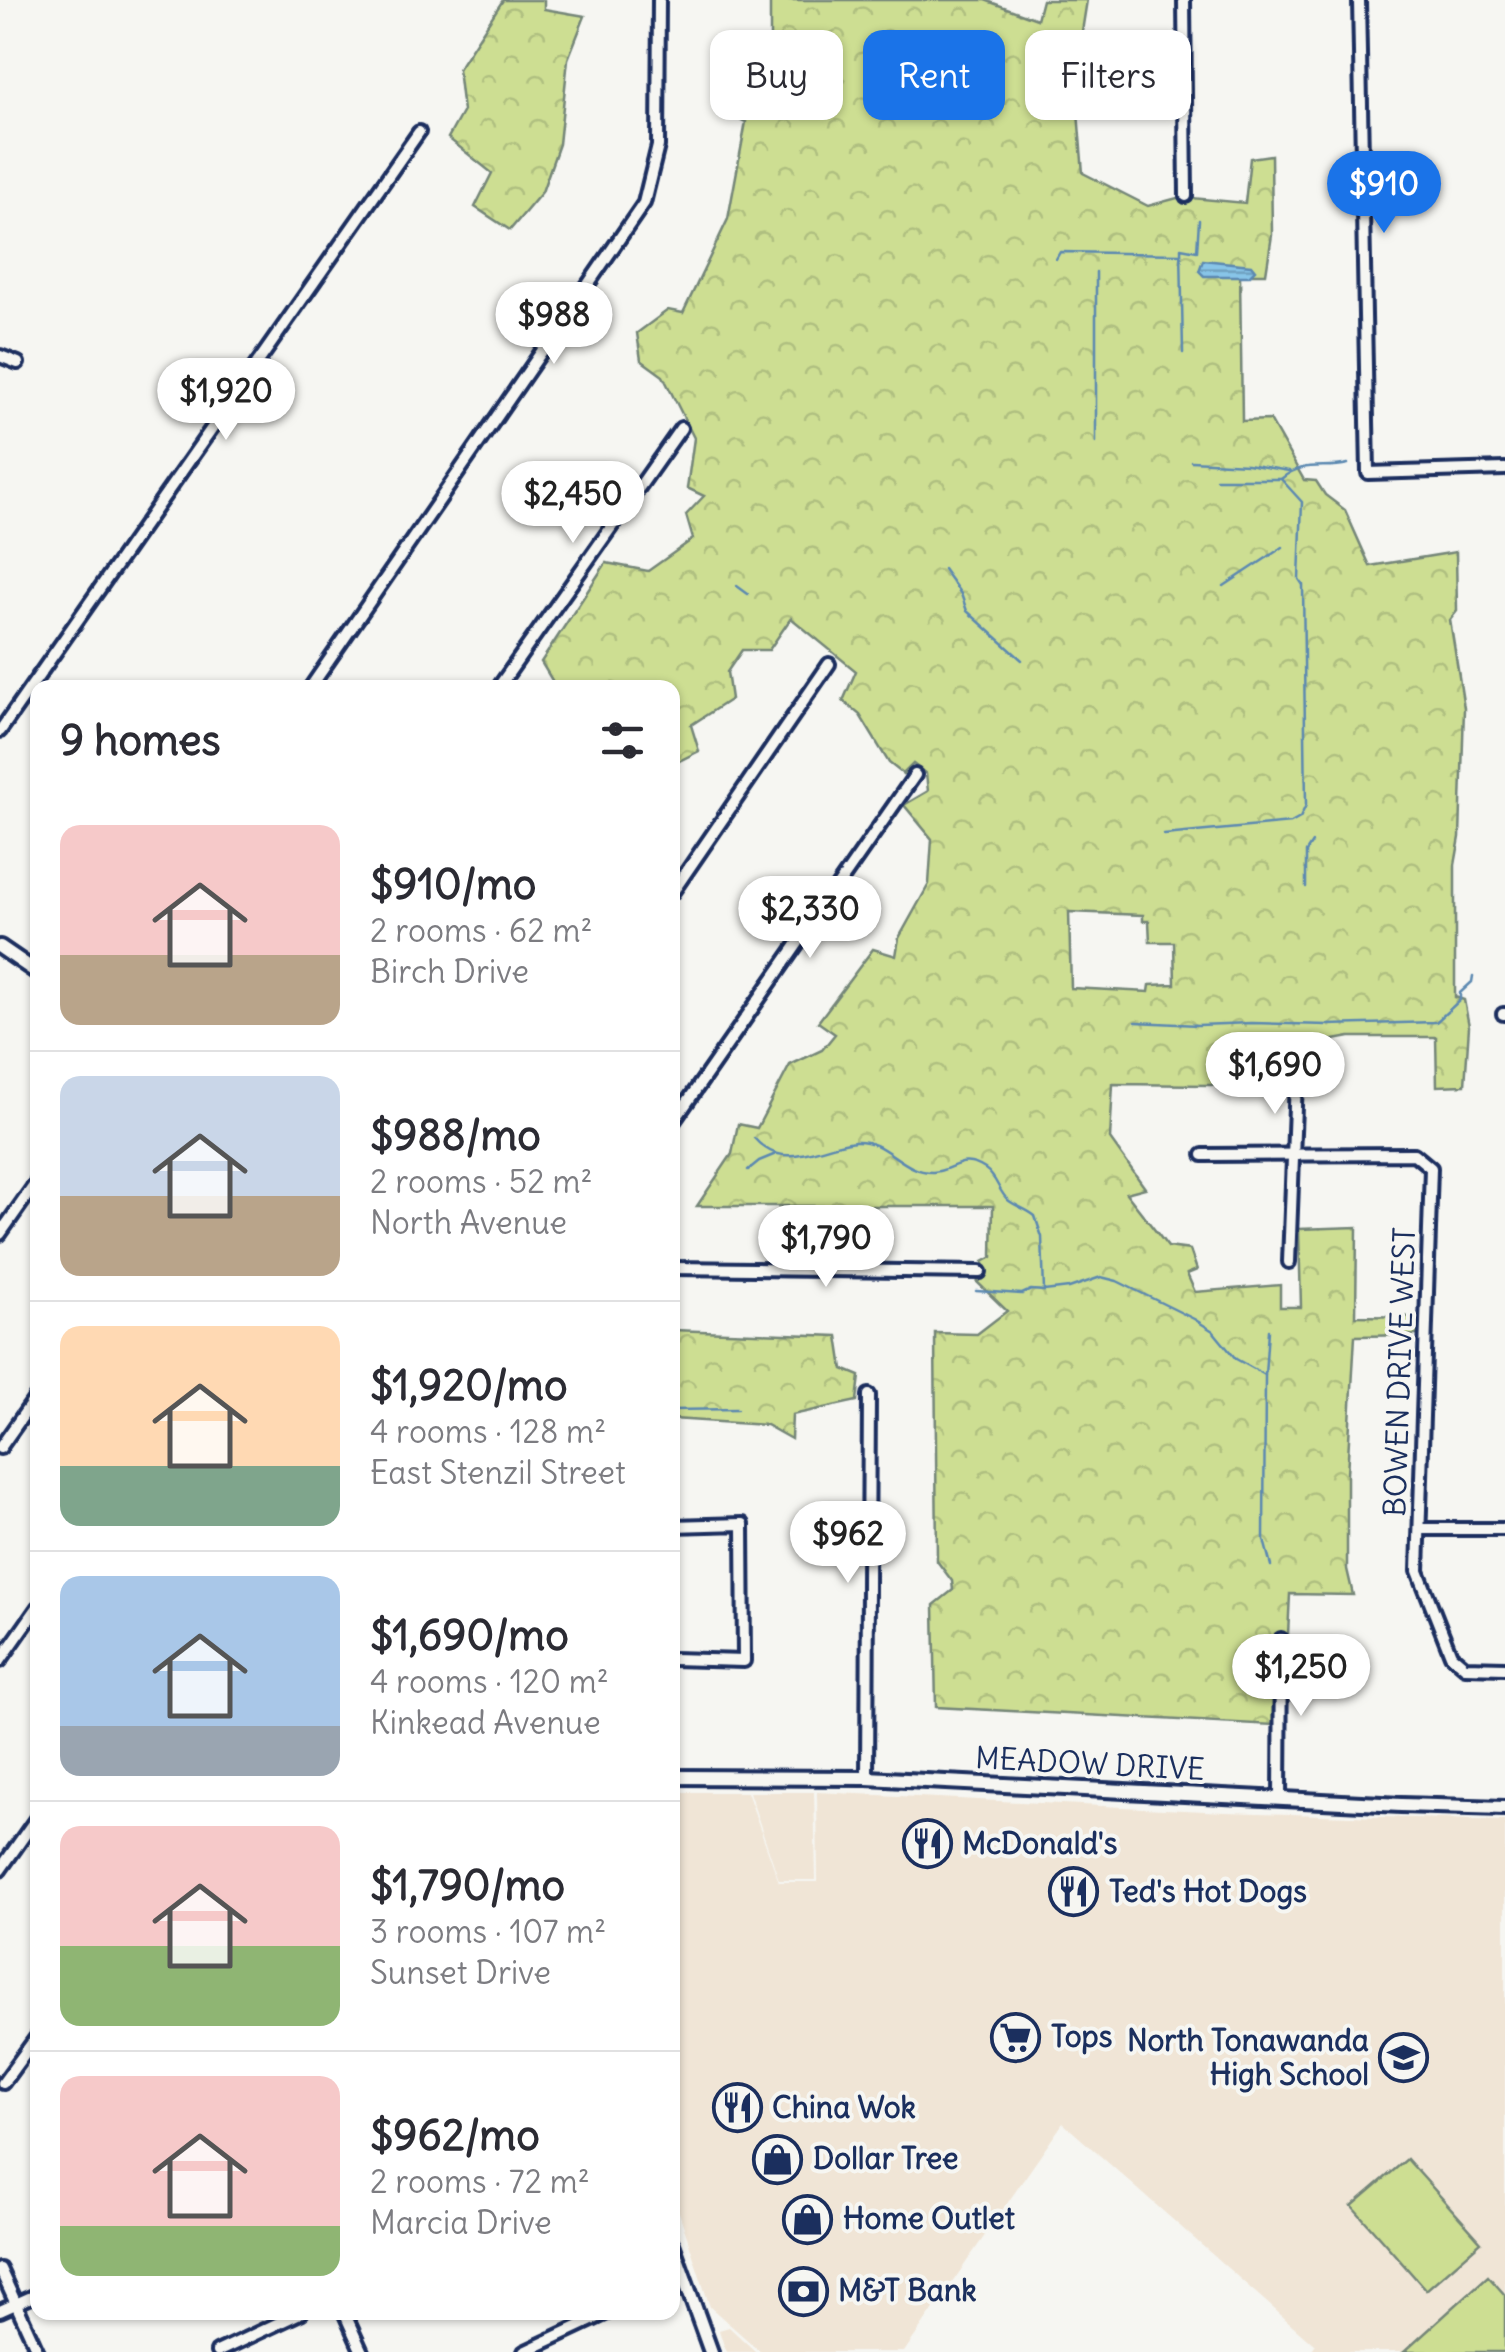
<!DOCTYPE html>
<html lang="en">
<head>
<meta charset="utf-8">
<style>
	body { margin:0; font-family:Delius,sans-serif; background:#f7f7f7; color:#2b2b33; height:100vh; display:flex; flex-direction:column; font-size:38px; white-space:nowrap }
	* { box-sizing:border-box; margin:0 }
	p { font-size:32px; color:#7c7c81 }
	.icon { flex:none; width:55px; height:55px; fill:none; stroke:currentColor; stroke-width:2; stroke-linecap:round; stroke-linejoin:round }
	.map { position:relative; flex:1; overflow:hidden }
	.panel { position:absolute; left:30px; top:680px; width:650px; height:1640px; display:flex; flex-direction:column; background:#fff; border-radius:20px; box-shadow:0 2px 8px #0004 }
	.panel>* { flex:none }
	.hud { position:absolute; left:710px; top:30px; width:645px; height:90px; display:flex; gap:20px }
	.price { position:absolute; translate:-50% -85px; padding:0 22px; border-radius:35px; background:#fff; color:#222; font-size:32px; line-height:65px; filter:drop-shadow(0 2px 5px #0008) }
	.price::after { content:''; position:absolute; left:50%; top:60px; width:30px; height:22px; margin-left:-15px; background:inherit; clip-path:polygon(0 0,100% 0,50% 100%) }
	.price.selected { background:#1a73e8; color:#fff }
	ul { padding:0; list-style:none }
	li { display:flex; align-items:center; gap:30px; height:250px; padding:0 30px }
	li+li { border-top:2px solid #e1e1e2 }
	li span { display:grid; place-items:center; flex:none; width:280px; height:200px; border-radius:20px; color:#555 }
	li>.icon { margin-inline-start:auto }
	span .icon { width:120px; height:120px; fill:#fffc; stroke-width:1 }
	li b { font-size:42px }
	h2 { display:flex; justify-content:space-between; align-items:center; height:120px; padding:0 30px; font-size:42px }
	.pill { padding:0 35px; border-radius:20px; background:#fff; box-shadow:0 2px 8px #0004; font-size:35px; line-height:90px }
	.pill.selected { background:#1a73e8; color:#fff }
	.map>svg:first-child { display:block }
</style>
</head>
<body>
<div class="map">
<svg width="1505" height="2352" viewBox="0 0 1505 2352">
	<defs>
		<pattern id="forest-crowns" width="20" height="18" patternUnits="userSpaceOnUse" patternTransform="scale(2.5)"><rect width="20" height="18" fill="#cdde92"/><path d="M2 6a3 3 0 1 1 6 0M12 15a3 3 0 1 1 6 0" fill="none" stroke="#afbf80"/></pattern>
		<pattern id="water-rules" width="6" height="5" patternUnits="userSpaceOnUse" patternTransform="scale(2.5)"><rect width="6" height="5" fill="#88c5e8"/><path d="M0 2.5h6" fill="none" stroke="#6ea0bf"/></pattern>
	</defs>
	<rect width="100%" height="100%" fill="#f6f6f2"/>
	<filter id="ink" filterUnits="userSpaceOnUse"><feTurbulence type="fractalNoise" baseFrequency=".01" numOctaves="2"/><feDisplacementMap in="SourceGraphic" scale="20" xChannelSelector="R" yChannelSelector="G"/><feConvolveMatrix kernelMatrix="1 2 1 2 8 2 1 2 1" color-interpolation-filters="sRGB"/></filter>
	<g filter="url(#ink)">
		<g fill="#f0e5d6">
			<path d="M672 1792H747L779 1882H818L817 1792 1225 1812 1505 1821V2352H1310L1315 2345 1063 2123 904 2352H761L710 2307 673 2194Z"/>
			<path d="M749 1792H814L816 1880H779Z"/>
			<path d="M729 2327 756 2352H726L719 2330Z"/>
		</g>
		<g fill="url(#forest-crowns)" stroke="#748678" stroke-width="2.5" fill-rule="evenodd">
			<path d="M503 0H544V9L585 16 568 59 559 144 542 192 510 230 475 207 492 173 448 138 463 111 458 69Z"/>
			<path d="M770 0H985L1037 19 1042 0H1087L1075 76 1083 173 1148 206 1181 197 1245 203 1250 158 1271 155 1272 235 1266 274H1240L1242 421 1270 420 1304 480 1316 481 1325 495 1345 510 1370 566 1456 552 1457 611 1450 620 1464 708 1460 837 1455 865V997L1464 1000 1469 1026 1465 1085 1437 1086 1436 1037H1350L1275 1051 1268 1065H1251L1242 1078 1211 1085 1113 1084 1110 1139 1145 1188 1126 1193 1168 1247 1190 1250 1197 1270 1187 1274 1195 1292 1280 1285V1307H1301L1299 1229 1357 1227 1356 1316 1419 1317V1335L1355 1336 1347 1474V1569L1353 1595 1290 1594 1288 1635H1275L1274 1725 936 1707 934 1605 953 1590 952 1581 937 1561 935 1333 977 1334 1007 1311 977 1282 984 1278 983 1262 992 1257 993 1206H697L732 1154 738 1124 757 1128 790 1065 822 1050 835 1034 818 1022 873 949 896 956 899 938 929 884 932 839 904 805 928 791 926 774 913 764 903 774 889 763 860 715 843 701 856 671 791 618 769 650H742L727 672 731 699 691 725 699 751 673 764 672 688 556 687 541 662 606 563 648 571 693 539 686 515 704 496 687 488 694 438 663 376 641 360 637 333 668 310 683 313 728 219 746 122 737 118V99L770 93ZM1069 912 1143 915V921H1149L1150 942H1174L1175 984 1150 985 1149 992 1071 988Z"/>
			<path d="M672 1330 838 1336 843 1369 860 1376 857 1401 792 1415 791 1439 766 1425 673 1419Z"/>
		</g>
		<g fill="#cdde92" stroke="#748678" stroke-width="2.5">
			<path d="M1407 2159 1481 2242 1426 2290 1352 2206Z"/>
			<path d="M1488 2276 1505 2295V2352H1404Z"/>
		</g>
		<path fill="url(#water-rules)" stroke="#5c89b1" stroke-width="2.5" d="M1203 260 1251 265 1255 270 1249 276H1204L1199 271Z"/>
		<g fill="none" stroke-linecap="round" stroke-linejoin="round">
			<g stroke="#5c89b1" stroke-width="2.5">
				<path d="M1056 259 1060 252 1181 254"/>
				<path d="M1096 272V442"/>
				<path d="M1183 353 1181 248 1197 251 1199 220"/>
				<path d="M1191 461 1247 464 1289 471"/>
				<path d="M1216 479H1281C1303 460 1323 470 1348 464"/>
				<path d="M943 569 961 594 967 611 1022 660"/>
				<path d="M737 586 748 594"/>
				<path d="M1224 586 1283 547"/>
				<path d="M1164 835 1291 823 1300 818 1306 805 1303 585 1299 579 1302 502 1281 479"/>
				<path d="M1306 887V852L1312 843"/>
				<path d="M1136 1022 1198 1025 1251 1023 1328 1025 1436 1022 1460 1000V993L1472 982 1473 976"/>
				<path d="M754 1138C784 1173 818 1145 855 1141 886 1139 902 1173 933 1172 953 1171 961 1153 985 1169 997 1177 998 1191 1008 1200 1015 1206 1027 1209 1035 1216L1042 1237 1044 1291"/>
				<path d="M748 1170 759 1161 776 1154"/>
				<path d="M976 1291 1022 1294 1031 1290 1044 1291 1069 1288 1101 1277 1117 1281 1194 1319 1213 1331 1236 1359 1265 1375"/>
				<path d="M1268 1330 1265 1375 1264 1540 1271 1566"/>
				<path d="M672 1410 737 1409"/>
			</g>
			<defs>
				<g id="minor">
					<path d="M1184 0 1186 196"/>
					<path d="M1359 0 1368 473 1505 469"/>
					<path d="M0 356 18 363"/>
					<path d="M310 688 644 203 658 146 659 0"/>
					<path d="M498 688 681 428"/>
					<path d="M0 731 419 132"/>
					<path d="M672 893 829 664"/>
					<path d="M1503 1014H1505"/>
					<path d="M672 1124 915 775"/>
					<path d="M1203 1155 1414 1154 1431 1168 1418 1571 1451 1655 1465 1667 1505 1668"/>
					<path d="M0 1234 38 1180"/>
					<path d="M1289 1262 1296 1080"/>
					<path d="M672 1268 980 1272"/>
					<path d="M0 1448 38 1394"/>
					<path d="M672 1526 743 1524 744 1661 672 1659"/>
					<path d="M1420 1529H1505"/>
					<path d="M0 1661 38 1607"/>
					<path d="M867 1778 869 1395"/>
					<path d="M1280 1799 1281 1639"/>
					<path d="M0 1870 38 1816"/>
					<path d="M3 2083 38 2035"/>
					<path d="M0 2269 38 2352"/>
					<path d="M0 2311 38 2294"/>
					<path d="M344 2312 362 2352"/>
					<path d="M217 2352 302 2312"/>
					<path d="M524 2352 609 2312"/>
				</g>
				<g id="tertiary">
					<path d="M0 947 38 973"/>
					<path d="M672 1777 867 1778 1401 1805 1505 1808"/>
					<path d="M672 2244 711 2352"/>
				</g>
			</defs>
			<use href="#minor" stroke="#1b2f5e" stroke-width="18"/>
			<use href="#tertiary" stroke="#1b2f5e" stroke-width="20"/>
			<use href="#minor" stroke="#f6f6f2" stroke-width="10"/>
			<use href="#tertiary" stroke="#f6f6f2" stroke-width="12"/>
		</g>
	</g>
	<defs>
		<symbol id="restaurant-ring" viewBox="-11 -11 22 22"><circle r="9.5" fill="#f6f6f2" stroke="#1b2f5e" stroke-width="1.5"/><path d="M-5-6h1v4h1v-4h1v4h1v-4h1v5L-1.5 .5V6h-2V.5L-5-1ZM5-6V6H3V1.5H1.5Q1.5-4 5-6Z" fill="#1b2f5e"/></symbol>
		<symbol id="supermarket-ring" viewBox="-11 -11 22 22"><circle r="9.5" fill="#f6f6f2" stroke="#1b2f5e" stroke-width="1.5"/><path d="M-6-5.5h2.5l.6 2H6L4.5 2H-2.5L-4.4-4H-6ZM-1.5 3.2a1.3 1.3 0 1 0 .1 0ZM3 3.2a1.3 1.3 0 1 0 .1 0Z" fill="#1b2f5e"/></symbol>
		<symbol id="school-ring" viewBox="-11 -11 22 22"><circle r="9.5" fill="#f6f6f2" stroke="#1b2f5e" stroke-width="1.5"/><path d="M0-5L7-2L0 1L-7-2ZM-4 1L0 2.5L4 1V4Q0 6-4 4Z" fill="#1b2f5e"/></symbol>
		<symbol id="shop-ring" viewBox="-11 -11 22 22"><circle r="9.5" fill="#f6f6f2" stroke="#1b2f5e" stroke-width="1.5"/><path d="M-5-2.5h2.3a2.7 3.5 0 0 1 5.4 0H5L5.5 6h-11ZM-1.5-2.5h3a1.5 2.3 0 0 0-3 0Z" fill="#1b2f5e"/></symbol>
		<symbol id="bank-ring" viewBox="-11 -11 22 22"><circle r="9.5" fill="#f6f6f2" stroke="#1b2f5e" stroke-width="1.5"/><path d="M-6-4H6V4H-6ZM0-2.3a2.3 2.3 0 1 0 0 4.6a2.3 2.3 0 1 0 0-4.6Z" fill="#1b2f5e"/></symbol>
	</defs>
	<g fill-rule="evenodd">
		<use href="#restaurant-ring" x="900" y="1816" width="55" height="55"/>
		<use href="#restaurant-ring" x="1046" y="1864" width="55" height="55"/>
		<use href="#supermarket-ring" x="988" y="2010" width="55" height="55"/>
		<use href="#school-ring" x="1376" y="2030" width="55" height="55"/>
		<use href="#restaurant-ring" x="710" y="2080" width="55" height="55"/>
		<use href="#shop-ring" x="750" y="2132" width="55" height="55"/>
		<use href="#shop-ring" x="780" y="2192" width="55" height="55"/>
		<use href="#bank-ring" x="776" y="2264" width="55" height="55"/>
	</g>
	<g text-anchor="middle" stroke-width="8" stroke-linejoin="round" paint-order="stroke">
		<g font-size="30" fill="#1b2f5e" stroke="#f6f6f2">
			<text transform="translate(1400 1372) rotate(-88)" y="10">BOWEN DRIVE WEST</text>
			<text transform="translate(1090 1764) rotate(3)" y="10">MEADOW DRIVE</text>
		</g>
		<g font-size="30" font-weight="bold" fill="#1b2f5e" stroke="#f6f6f2" text-anchor="start">
			<text x="962" y="1854">McDonald's</text>
			<text x="1109" y="1902">Ted's Hot Dogs</text>
			<text x="1051" y="2047">Tops</text>
			<text x="1369" y="2051" text-anchor="end">North Tonawanda<tspan x="1369" dy="34">High School</tspan></text>
			<text x="772" y="2118">China Wok</text>
			<text x="813" y="2169">Dollar Tree</text>
			<text x="843" y="2229">Home Outlet</text>
			<text x="838" y="2301">M&amp;T Bank</text>
		</g>
	</g>
</svg>
<b class="price selected" style="left:1384px;top:236px">$910</b>
<b class="price" style="left:554px;top:367px">$988</b>
<b class="price" style="left:226px;top:443px">$1,920</b>
<b class="price" style="left:573px;top:546px">$2,450</b>
<b class="price" style="left:810px;top:961px">$2,330</b>
<b class="price" style="left:1275px;top:1117px">$1,690</b>
<b class="price" style="left:826px;top:1290px">$1,790</b>
<b class="price" style="left:848px;top:1586px">$962</b>
<b class="price" style="left:1301px;top:1719px">$1,250</b>
<div class="hud">
<a class="pill">Buy</a>
<a class="pill selected">Rent</a>
<a class="pill">Filters</a>
</div>
<section class="panel">
<h2>9 homes<svg class="icon" aria-label="filters" viewBox="0 0 24 24"><path d="M4 7h16M4 17h16"/><circle cx="9" cy="7" r="2"/><circle cx="15" cy="17" r="2"/></svg></h2>
<ul>
<li><span style="background:linear-gradient(#f6c9c9 65%,#b9a48a 0)"><svg class="icon" aria-label="home" viewBox="0 0 24 24"><path d="M3 11l9-7 9 7M6 9v11h12V9"/></svg></span><div><b>$910/mo</b><p>2 rooms · 62 m²</p><p>Birch Drive</p></div></li>
<li><span style="background:linear-gradient(#c9d6e8 60%,#b9a48a 0)"><svg class="icon" aria-label="home" viewBox="0 0 24 24"><path d="M3 11l9-7 9 7M6 9v11h12V9"/></svg></span><div><b>$988/mo</b><p>2 rooms · 52 m²</p><p>North Avenue</p></div></li>
<li><span style="background:linear-gradient(#ffd9b3 70%,#7fa58c 0)"><svg class="icon" aria-label="home" viewBox="0 0 24 24"><path d="M3 11l9-7 9 7M6 9v11h12V9"/></svg></span><div><b>$1,920/mo</b><p>4 rooms · 128 m²</p><p>East Stenzil Street</p></div></li>
<li><span style="background:linear-gradient(#a9c7e8 75%,#9aa5b1 0)"><svg class="icon" aria-label="home" viewBox="0 0 24 24"><path d="M3 11l9-7 9 7M6 9v11h12V9"/></svg></span><div><b>$1,690/mo</b><p>4 rooms · 120 m²</p><p>Kinkead Avenue</p></div></li>
<li><span style="background:linear-gradient(#f6c9c9 60%,#8fb573 0)"><svg class="icon" aria-label="home" viewBox="0 0 24 24"><path d="M3 11l9-7 9 7M6 9v11h12V9"/></svg></span><div><b>$1,790/mo</b><p>3 rooms · 107 m²</p><p>Sunset Drive</p></div></li>
<li><span style="background:linear-gradient(#f6c9c9 75%,#8fb573 0)"><svg class="icon" aria-label="home" viewBox="0 0 24 24"><path d="M3 11l9-7 9 7M6 9v11h12V9"/></svg></span><div><b>$962/mo</b><p>2 rooms · 72 m²</p><p>Marcia Drive</p></div></li>
</ul>
</section>
</div>
</body>
</html>
